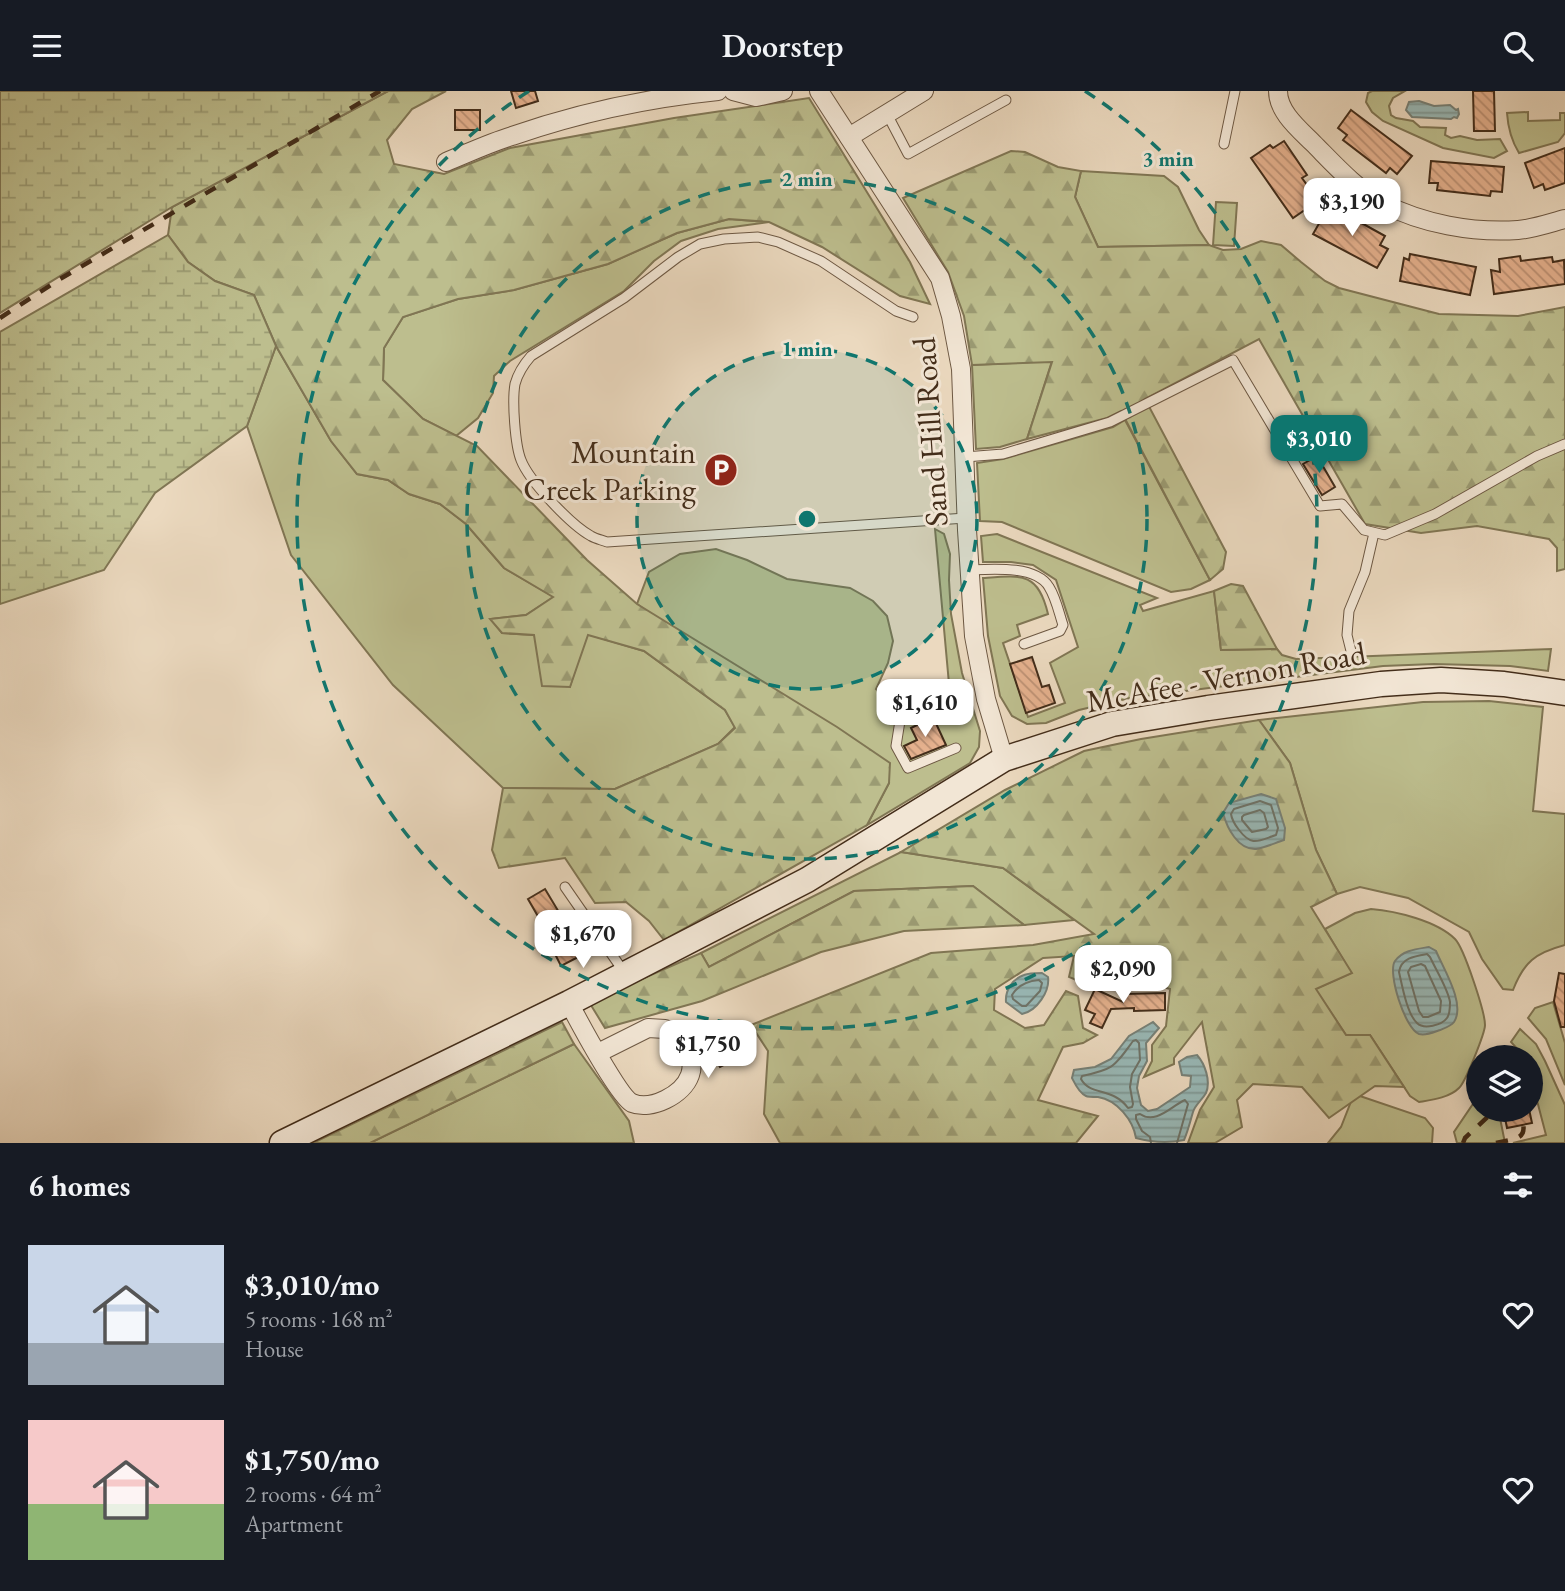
<!DOCTYPE html>
<html lang="en">
<head>
<meta charset="utf-8">
<style>
	body { margin:0; font-family:"EB Garamond",serif; background:#20242c; color:#f1f3f6; height:100vh; display:flex; flex-direction:column; font-size:26px; white-space:nowrap }
	* { box-sizing:border-box; margin:0 }
	p { font-size:23px; color:#9ea1a6 }
	.icon { flex:none; width:38px; height:38px; fill:none; stroke:currentColor; stroke-width:2; stroke-linecap:round; stroke-linejoin:round }
	.map { position:relative; height:1052px; overflow:hidden }
	.details { display:flex; flex-direction:column; background:#171b24; flex:1 }
	.details>* { flex:none }
	.buttons { position:absolute; left:1466px; top:954px; display:grid; gap:14px }
	.buttons a { display:grid; place-items:center; width:77px; height:77px; border-radius:50%; background:#171b24; box-shadow:0 4px 18px #0003; font-size:35px }
	.price { position:absolute; translate:-50% -60px; padding:0 16px; border-radius:14px; background:#fff; color:#222; font-size:23px; line-height:46px; filter:drop-shadow(0 2px 4px #0008) }
	.price::after { content:''; position:absolute; left:50%; top:42px; width:21px; height:16px; margin-left:-10px; background:inherit; clip-path:polygon(0 0,100% 0,50% 100%) }
	.price.selected { background:#0f766e; color:#fff }
	ul { padding:0; list-style:none }
	li { display:flex; align-items:center; gap:21px; height:175px; padding:0 28px }
	li span { display:grid; place-items:center; flex:none; width:196px; height:140px; border-radius:0px; color:#555 }
	li>.icon { margin-inline-start:auto }
	span .icon { width:84px; height:84px; fill:#fffc; stroke-width:1 }
	li b { font-size:30px }
	h2 { display:flex; justify-content:space-between; align-items:center; height:84px; padding:0 28px; font-size:30px }
	header { display:flex; justify-content:space-between; align-items:center; height:91px; padding:0 28px; background:#171b24; font-size:32px; font-weight:600 }
	.map>svg:first-child { display:block }
</style>
</head>
<body>
<header><svg class="icon" aria-label="menu" viewBox="0 0 24 24"><path d="M4 6h16M4 12h16M4 18h16"/></svg>Doorstep<svg class="icon" aria-label="search" viewBox="0 0 24 24"><circle cx="10" cy="10" r="6"/><path d="M15 15l6 6"/></svg></header>
<div class="map">
<svg width="1565" height="1052" viewBox="0 0 1565 1052">
	<defs>
		<pattern id="forest-firs" width="22" height="20" patternUnits="userSpaceOnUse" patternTransform="scale(1.75)"><rect width="22" height="20" fill="#bdbe8e"/><path d="M5 1l3.5 6h-7zM16 11l3.5 6h-7z" fill="#9b9b73"/></pattern>
		<pattern id="wetland-marsh" width="20" height="14" patternUnits="userSpaceOnUse" patternTransform="scale(1.75)"><rect width="20" height="14" fill="#bdbe8e"/><path d="M1 5h8M5 5V1M11 12h8M15 12V8" fill="none" stroke="#9b9b73"/></pattern>
		<pattern id="water-rules" width="6" height="5" patternUnits="userSpaceOnUse" patternTransform="scale(1.75)"><rect width="6" height="5" fill="#99b9b7"/><path d="M0 2.5h6" fill="none" stroke="#7e9794"/></pattern>
		<pattern id="building-back-hatch" width="6" height="6" patternUnits="userSpaceOnUse" patternTransform="scale(1.75)"><rect width="6" height="6" fill="#e5b18e"/><path d="M-1 5l2 2M0 0l6 6M5-1l2 2" fill="none" stroke="#bb9073"/></pattern>
	</defs>
	<rect width="100%" height="100%" fill="#ebd9bf"/>
	<filter id="stains"><feTurbulence type="fractalNoise" baseFrequency=".00286" numOctaves="4"/><feColorMatrix values="0 0 0 0 .2 0 0 0 0 .09 0 0 0 0 .02 0 0 0 .5 -.17"/></filter>
	<radialGradient id="worn" r=".72"><stop offset=".6" stop-color="#630" stop-opacity="0"/><stop offset="1" stop-color="#630" stop-opacity=".3"/></radialGradient>
	<g fill="#bdbe8e" stroke="#807654" stroke-width="2">
		<path d="M1372 0H1405L1393 7 1389 15 1391 24 1396 27 1413 30 1420 36 1446 37 1445 44 1451 47 1460 45 1477 49 1500 48 1507 60 1494 67 1443 57 1383 30 1372 21 1366 11 1368 2Z"/>
		<path d="M1528 21V30L1560 29V22H1565V42L1558 51 1519 62C1511 49 1508 37 1507 22Z"/>
		<path d="M1081 80 1164 85 1178 96 1199 139 1209 154 1098 156 1075 106Z"/>
		<path d="M1216 111 1237 112 1234 155 1213 154Z"/>
		<path d="M729 128 769 131 718 138 681 150 654 170 624 200 510 270 494 285 493 302 478 327 456 345 423 328 383 289 384 257 403 226 458 208 514 199 608 173 677 142Z"/>
		<path d="M276 255 331 350 357 383 388 389 409 403 440 413 466 433 504 477 554 506 526 524 491 528 502 542 534 544 570 595 587 543 644 560 725 619 735 636 718 653 615 698 503 697 393 594 291 464 247 335Z"/>
		<path d="M1052 270 1027 348 1000 356 976 358 972 274Z"/>
		<path d="M1125 329 1210 489 1191 498 1171 501 1002 431 980 430 977 372 1003 368 1113 336Z"/>
		<path d="M935 438 944 443 950 463 949 489 951 523 962 582 980 640 979 656 970 672 867 734 889 692 637 513 649 481 680 463 716 458 747 469 787 488 850 497 873 510 887 525 893 550 888 572 876 598 890 613 917 609 949 593Z"/>
		<path d="M997 443 1157 507 1140 514 1143 520 1214 500 1221 559 1277 558 1282 564 1296 568 1551 558 1548 580 1510 575 1434 573 1383 575 1130 607 1079 619 1046 632 1027 633 1012 625 1000 605 988 545 983 487C1022 484 1038 481 1048 523L1017 534 1020 545 1003 552 1028 626 1065 612 1050 572 1078 556 1056 489 1033 474 1011 471H983L981 445Z"/>
		<path d="M1489 610 1543 616 1533 720 1565 723V854C1535 862 1524 871 1513 899L1503 898 1482 868 1469 841 1408 807 1360 796 1337 803 1316 759 1290 672 1259 629 1423 611Z"/>
		<path d="M901 761 1003 777 1074 829 1024 834 973 795 854 800 709 876 701 862Z"/>
		<path d="M1371 818C1396 820 1437 830 1455 848 1464 857 1485 921 1485 934 1485 942 1465 992 1459 997 1449 1007 1431 1009 1419 1011L1410 1005 1370 944H1346L1315 898 1351 882 1325 838 1355 822Z"/>
		<path d="M1553 911 1565 952V994L1546 948 1528 927 1535 917Z"/>
		<path d="M1520 938 1536 953 1545 970 1565 1014V1052H1513L1546 1044 1534 998 1531 992V966H1522L1521 962 1511 951Z"/>
		<path d="M574 953 629 1030 634 1052H370Z"/>
		<path d="M1354 1003 1425 1027 1433 1037 1432 1052H1328L1341 1036Z"/>
		<path d="M1479 1004V1018L1501 1019 1499 1022 1505 1052H1457L1454 1041Z"/>
	</g>
	<g fill="url(#forest-firs)" stroke="#807654" stroke-width="2">
		<path d="M388 0H446L412 18 387 49 394 73 444 83 510 57 674 27 809 7 910 171 930 213 900 205 822 156 769 131 729 128 677 142 608 173 514 199 458 208 403 226 384 257 383 289 423 328 477 355 587 469 637 513 837 636 890 672 889 692 867 734 664 849 649 830 626 811 595 812 565 767 499 777 492 759 503 697 615 698 718 653 735 637 725 619 644 560 588 544 570 596 542 595 534 544 502 542 490 528 526 524 553 506 504 477 466 433 440 413 409 403 388 389 357 383 331 350 276 255 254 204 215 190 188 171 168 144 172 116Z"/>
		<path d="M1011 60 1025 61 1058 76 1081 80 1075 106 1098 156 1209 154 1223 159 1241 158 1261 150 1281 154 1301 171 1325 190 1339 197 1439 223 1518 225 1565 216V478L1557 480V457L1549 448 1477 435 1421 442 1365 433 1259 248 1145 308 1226 461 1223 478 1210 489 1121 320 1107 327 1027 348 1052 271 972 274 964 225 948 181 903 107Z"/>
		<path d="M1231 493 1243 495 1277 558 1221 559 1214 500Z"/>
		<path d="M1259 629 1290 672 1316 759 1337 803 1311 816 1352 882 1316 898 1346 944H1370L1404 996 1375 995 1329 1027 1302 996 1253 993 1237 1009 1242 1036 1215 1052H1188L1200 1019 1214 996 1202 931 1174 967V973L1144 986 1152 970V954L1166 935 1170 898 1126 885 1106 876 1086 893 1069 886 1074 865 1043 867 995 898 994 919 1025 937 1044 934 1066 900 1078 905 1083 937 1097 944 1083 952 1063 956 1038 1009 1098 1025 1076 1052H780L764 1023 768 960 751 934 931 862 1033 854 1094 843 1003 777 901 761 1005 699 1084 660 1141 648Z"/>
		<path d="M973 795 1024 834 904 840 821 861 702 910 605 937 589 911 701 862 709 876 854 800Z"/>
		<path d="M562 931 574 953 370 1052H313Z"/>
	</g>
	<g fill="url(#wetland-marsh)" stroke="#807654" stroke-width="2">
		<path d="M0 0H388L172 116 0 222Z"/>
		<path d="M168 144 188 171 215 190 254 204 276 255 247 335 155 402 104 479 0 513V241Z"/>
	</g>
	<g fill="url(#water-rules)" stroke="#778178" stroke-width="2">
		<path d="M1419 10 1434 15 1450 14 1456 19 1458 18 1459 23 1457 27 1454 26 1451 28 1412 26 1406 19 1409 11Z"/>
		<path d="M1261 703 1276 708 1285 737 1284 749C1275 752 1264 757 1256 758 1238 759 1227 737 1223 722L1229 712Z"/>
		<path d="M1429 856 1436 860C1443 877 1466 913 1454 931 1451 935 1445 937 1440 939 1434 941 1426 945 1419 943 1405 938 1387 881 1395 870 1403 859 1417 858 1429 856Z"/>
		<path d="M1042 882 1048 886C1050 900 1037 920 1022 923L1006 911C1005 900 1012 888 1024 884 1029 882 1037 882 1042 882Z"/>
		<path d="M1153 931 1159 937 1146 952 1147 970 1139 985 1137 997 1141 1014 1148 1020 1157 1018 1190 996 1191 985 1182 984 1179 971 1187 966 1197 964C1205 973 1211 990 1206 1002 1202 1009 1195 1014 1193 1021 1190 1031 1188 1040 1184 1049 1169 1052 1151 1051 1136 1047 1133 1029 1117 1009 1098 1006 1097 1006 1088 1006 1086 1005 1079 1002 1075 993 1072 987L1074 979 1095 976 1111 968 1129 945Z"/>
	</g>
	<g fill="none" stroke-linecap="round" stroke-linejoin="round">
		<g stroke="#6e7368" stroke-width="2">
			<path d="M1260 710 1271 714 1278 737 1276 744C1258 750 1252 756 1239 739 1235 734 1232 730 1231 723L1234 718Z"/>
			<path d="M1260 719 1264 722 1268 736 1266 738 1252 741 1242 729V726L1244 724Z"/>
			<path d="M1427 863 1430 866C1436 879 1448 898 1450 911 1450 916 1450 923 1447 927 1442 934 1424 939 1417 932 1407 923 1402 894 1399 881 1401 867 1415 865 1427 863Z"/>
			<path d="M1421 873 1425 875 1441 910 1440 921 1428 926H1423L1419 920 1408 881 1411 876Z"/>
			<path d="M1039 889 1042 892 1040 900 1026 915H1022L1013 908 1012 904C1018 894 1027 890 1039 889Z"/>
			<path d="M1136 949 1139 952 1140 969 1132 983 1130 996 1133 1013 1132 1016 1128 1017C1113 996 1090 1005 1081 988L1082 985C1114 978 1114 976 1133 950Z"/>
			<path d="M1151 1052 1150 1046 1142 1040 1136 1028V1024L1140 1023C1156 1034 1171 1015 1185 1009L1188 1013 1177 1052"/>
		</g>
	</g>
	<g fill="url(#building-back-hatch)" stroke="#432d1a" stroke-width="2">
		<path d="M511 0H535L538 10 516 17Z"/>
		<path d="M1473 0H1494L1495 40H1474Z"/>
		<rect x="455" y="19" width="25" height="20"/>
		<path d="M1351 19 1412 65 1397 83 1390 77 1386 82 1343 49 1347 44 1338 37Z"/>
		<path d="M1284 50 1307 84 1302 87 1315 105 1306 111 1312 114 1293 127 1251 67 1270 54 1273 57Z"/>
		<path d="M1565 57V92L1545 99 1543 93 1534 97 1525 72Z"/>
		<path d="M1431 70 1504 76 1502 101 1491 100 1490 105 1437 99 1438 92H1429Z"/>
		<path d="M1338 119 1385 145 1380 154 1388 158 1377 177 1313 143 1325 122 1334 127Z"/>
		<path d="M1410 163 1476 176 1470 204 1400 190 1404 167 1409 169Z"/>
		<path d="M1520 165 1521 170 1552 166 1553 171 1564 169 1565 193 1494 203 1491 179 1500 181 1499 168Z"/>
		<path d="M1317 365 1335 396 1322 404 1303 373Z"/>
		<path d="M1032 566 1042 596 1049 594 1055 612 1026 622 1010 573Z"/>
		<path d="M933 626 946 654 911 668 904 655 917 649 911 637Z"/>
		<path d="M545 798 584 863 561 875 551 855 554 853 528 808Z"/>
		<path d="M1559 882 1565 883V936H1561L1554 910Z"/>
		<path d="M1095 898 1123 911V903L1165 902V919L1134 920V917L1111 918 1102 937 1090 932 1095 923 1085 919Z"/>
		<path d="M724 945 737 967 720 976 707 955Z"/>
		<path d="M1508 1018H1529L1532 1032 1507 1037 1504 1022 1509 1021Z"/>
	</g>
	<g fill="none" stroke-linecap="round" stroke-linejoin="round">
		<defs>
			<g id="lane">
				<path d="M887 23 908 63 1006 9"/>
				<path d="M1224 53 1235 0"/>
				<path d="M913 226 896 220 821 170 778 151 758 146 724 148 700 153 678 166 624 207 531 265C524 273 518 282 515 293 512 310 515 354 521 369 529 390 571 434 591 445 596 448 602 449 607 451L966 427"/>
				<path d="M965 366 1003 363 1110 331 1233 269 1320 415 1342 413 1364 439 1385 444 1435 423 1537 365 1565 353"/>
				<path d="M969 479C991 478 1036 474 1049 496 1056 507 1059 522 1063 534L1060 540 1024 553"/>
				<path d="M1351 560 1347 544 1349 520 1365 481 1374 442"/>
				<path d="M903 611 896 655 908 677 956 657"/>
				<path d="M565 796 624 881"/>
			</g>
			<g id="street">
				<path d="M733 0 756 6 783 0"/>
				<path d="M819 0 940 187 951 225 961 278 967 439 974 545 986 608 1004 668"/>
				<path d="M1278 0C1278 21 1299 38 1313 52 1333 72 1356 98 1382 112 1423 133 1472 142 1518 139 1533 138 1550 132 1565 128"/>
				<path d="M849 46 924 0"/>
				<path d="M446 71C468 62 489 52 512 45 578 22 649 7 718 0"/>
				<path d="M569 912C578 929 619 1006 632 1012 651 1020 683 1004 690 984 695 970 688 956 681 943L665 938 648 937 598 962"/>
			</g>
			<path id="secondary" d="M282 1052 569 912 807 789 1004 668 1112 633 1208 617 1381 593 1441 589 1504 593 1565 602"/>
		</defs>
		<use href="#lane" stroke="#6d5843" stroke-width="11"/>
		<use href="#street" stroke="#6d5843" stroke-width="20"/>
		<use href="#secondary" stroke="#432d1a" stroke-width="27"/>
		<use href="#lane" stroke="#f2e6d5" stroke-width="9"/>
		<use href="#street" stroke="#f2e6d5" stroke-width="18"/>
		<use href="#secondary" stroke="#f2e6d5" stroke-width="24"/>
		<g stroke="#432d1a" stroke-width="4.5" stroke-dasharray="12 12" stroke-linecap="butt">
			<path d="M0 227 60 188 380 0"/>
			<path d="M1463 1052 1465 1047 1496 1018"/>
			<path d="M1496 1052C1523 1046 1529 1048 1519 1018"/>
		</g>
	</g>
	<circle cx="807" cy="428" r="170" fill="#0f766e" fill-opacity=".12"/>
	<g fill="none" stroke="#0f766e" stroke-width="3.5" stroke-dasharray="12 9">
		<circle cx="807" cy="428" r="170"/>
		<circle cx="807" cy="428" r="340"/>
		<path d="M1085 0A510 510 0 1 1 529 0"/>
	</g>
	<defs>
		<symbol id="parking-disc" viewBox="-11 -11 22 22"><circle r="9.5" fill="#8f2418" stroke="#f2e6d5"/><path d="M-3.5-5.5H1a3.5 3.5 0 0 1 0 7H-1V5.5H-3.5ZM-1-3.4V-.6H.8a1.4 1.4 0 0 0 0-2.8Z" fill="#fff"/></symbol>
	</defs>
	<g fill-rule="evenodd">
		<use href="#parking-disc" x="702" y="360" width="38" height="38"/>
	</g>
	<g text-anchor="middle" stroke-width="6" stroke-linejoin="round" paint-order="stroke">
		<g font-size="32" fill="#432d1a" stroke="#f2e6d5">
			<text transform="translate(930 341) rotate(-94)" y="11">Sand Hill Road</text>
			<text transform="translate(1226 586) rotate(-10)" y="11">McAfee - Vernon Road</text>
		</g>
		<g font-size="32" fill="#432d1a" stroke="#f2e6d5" text-anchor="end">
			<text x="696" y="372">Mountain<tspan x="696" dy="37">Creek Parking</tspan></text>
		</g>
	</g>
	<circle cx="807" cy="428" r="10" fill="#0f766e" stroke="#f2e6d5" stroke-width="3.5"/>
	<g font-size="21" text-anchor="middle" font-weight="bold" fill="#0f766e" stroke="#f2e6d5" stroke-width="6" stroke-linejoin="round" paint-order="stroke">
		<text x="1168" y="75">3 min</text>
		<text x="807" y="95">2 min</text>
		<text x="807" y="265">1 min</text>
	</g>
	<rect width="100%" height="100%" filter="url(#stains)"/>
	<rect width="100%" height="100%" fill="url(#worn)"/>
</svg>
<div class="buttons">
<a><svg class="icon" aria-label="layers" viewBox="0 0 24 24"><path d="M12 4l9 5-9 5-9-5zM3 14l9 5 9-5"/></svg></a>
</div>
<b class="price" style="left:1352px;top:147px">$3,190</b>
<b class="price selected" style="left:1319px;top:384px">$3,010</b>
<b class="price" style="left:925px;top:648px">$1,610</b>
<b class="price" style="left:583px;top:879px">$1,670</b>
<b class="price" style="left:1123px;top:914px">$2,090</b>
<b class="price" style="left:708px;top:989px">$1,750</b>
</div>
<section class="details">
<h2>6 homes<svg class="icon" aria-label="filters" viewBox="0 0 24 24"><path d="M4 7h16M4 17h16"/><circle cx="9" cy="7" r="2"/><circle cx="15" cy="17" r="2"/></svg></h2>
<ul>
<li><span style="background:linear-gradient(#c9d6e8 70%,#9aa5b1 0)"><svg class="icon" aria-label="home" viewBox="0 0 24 24"><path d="M3 11l9-7 9 7M6 9v11h12V9"/></svg></span><div><b>$3,010/mo</b><p>5 rooms · 168 m²</p><p>House</p></div><svg class="icon" aria-label="heart" viewBox="0 0 24 24"><path d="M12 20l-8-8c-3-5 5-10 8-4 3-6 11-1 8 4z"/></svg></li>
<li><span style="background:linear-gradient(#f6c9c9 60%,#8fb573 0)"><svg class="icon" aria-label="home" viewBox="0 0 24 24"><path d="M3 11l9-7 9 7M6 9v11h12V9"/></svg></span><div><b>$1,750/mo</b><p>2 rooms · 64 m²</p><p>Apartment</p></div><svg class="icon" aria-label="heart" viewBox="0 0 24 24"><path d="M12 20l-8-8c-3-5 5-10 8-4 3-6 11-1 8 4z"/></svg></li>
</ul>
</section>
</body>
</html>
